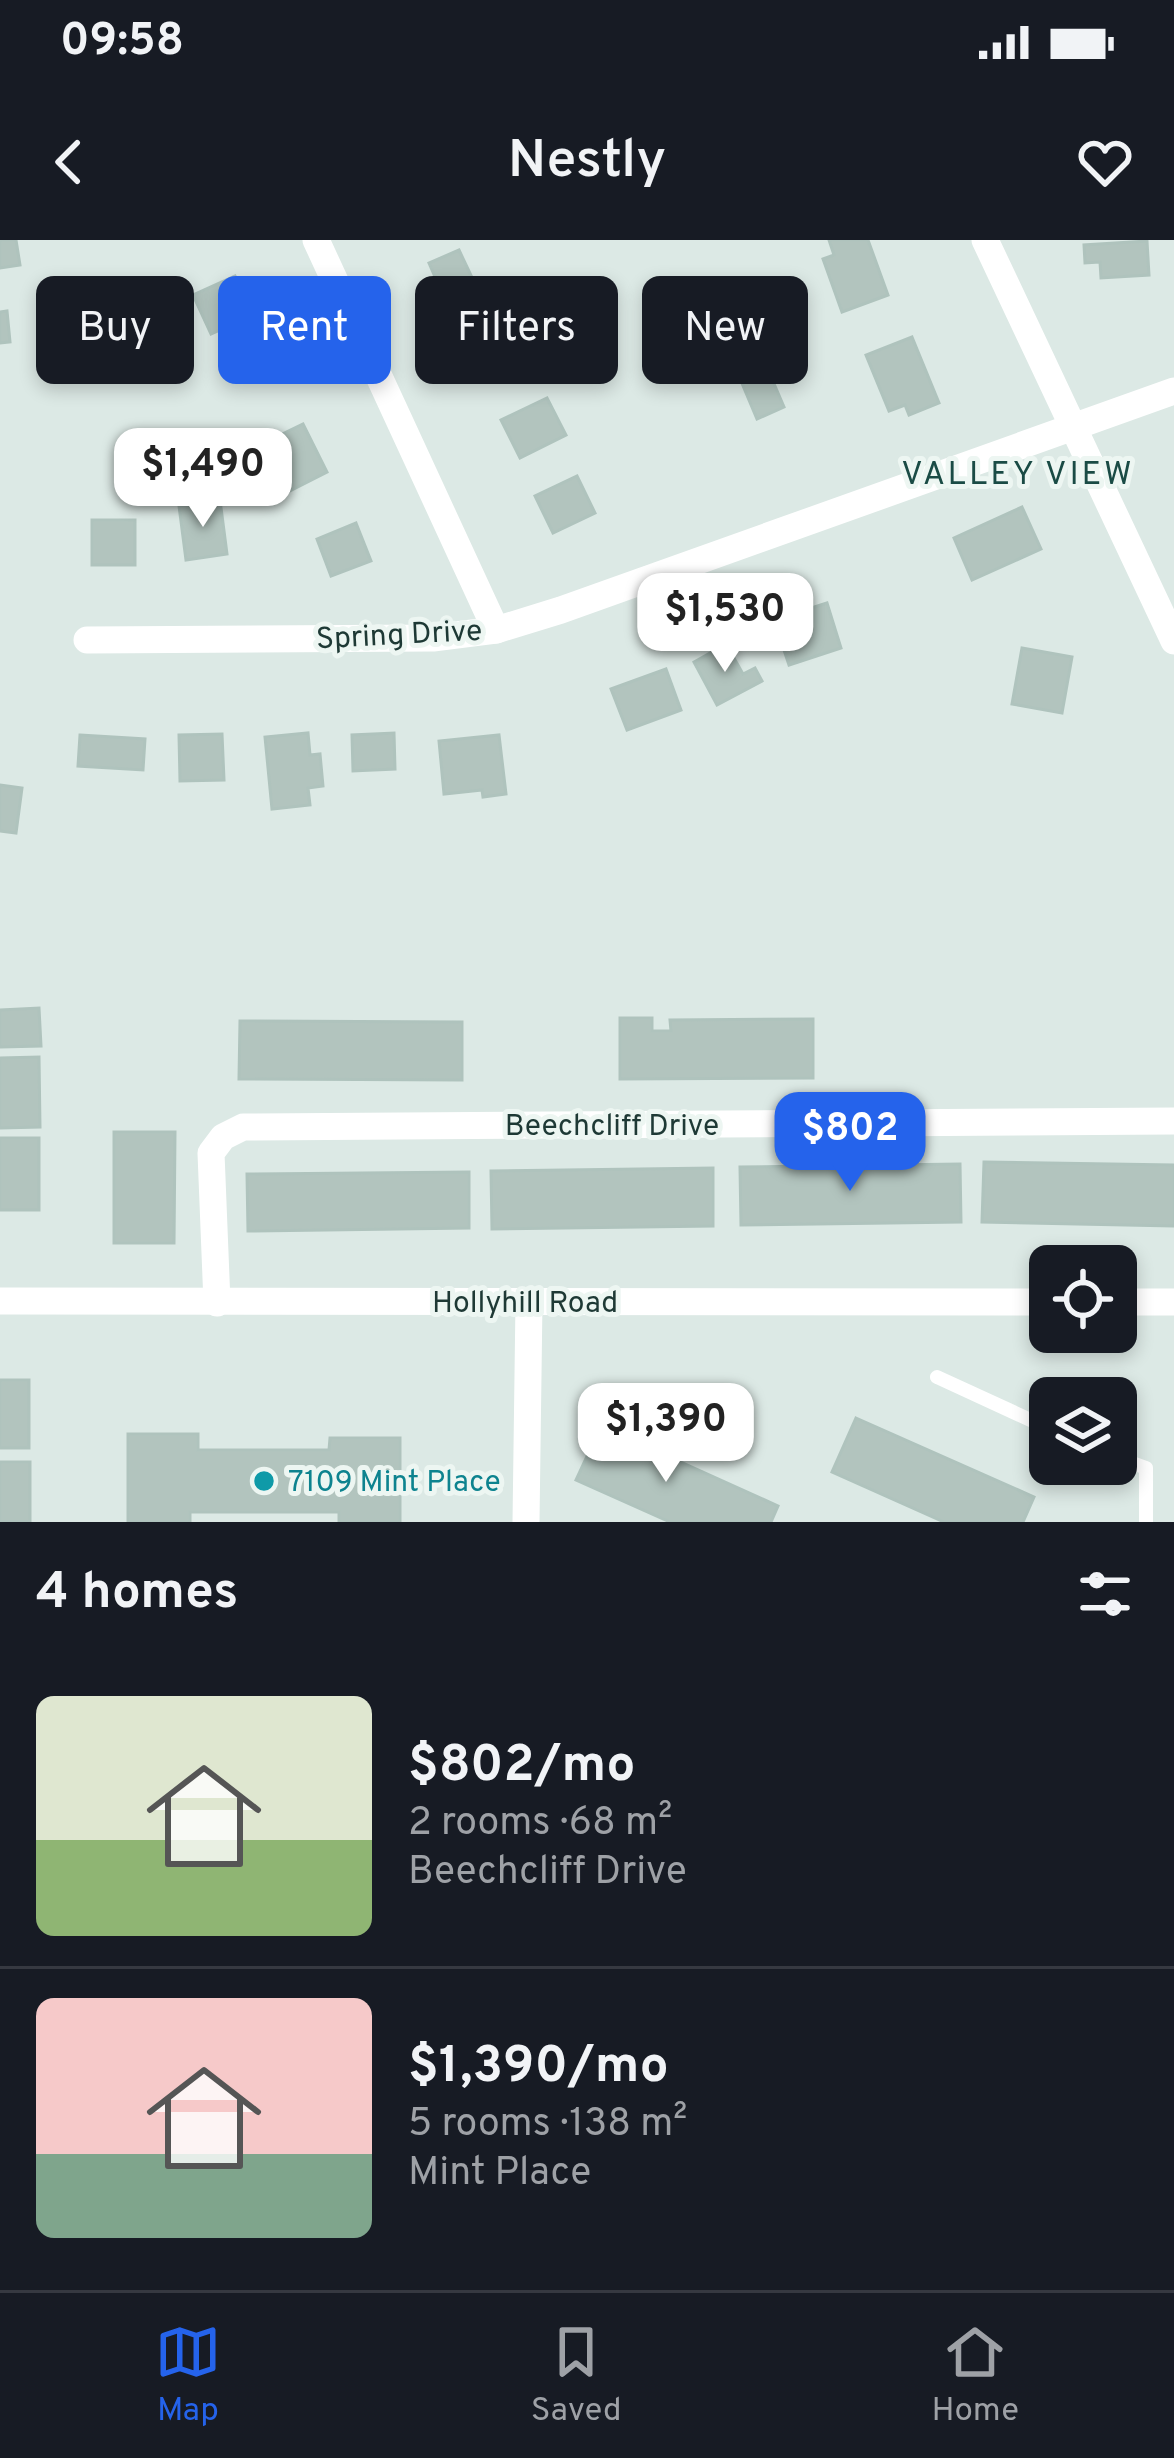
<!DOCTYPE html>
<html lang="en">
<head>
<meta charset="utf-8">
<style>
	body { margin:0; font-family:Overpass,sans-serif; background:#242831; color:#f1f3f6; height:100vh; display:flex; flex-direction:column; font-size:45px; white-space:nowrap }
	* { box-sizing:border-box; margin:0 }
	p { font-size:39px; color:#9ea1a6 }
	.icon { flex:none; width:66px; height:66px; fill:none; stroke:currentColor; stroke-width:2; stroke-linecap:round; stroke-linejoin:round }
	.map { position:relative; height:1282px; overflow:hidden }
	.panel { display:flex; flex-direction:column; background:#171b24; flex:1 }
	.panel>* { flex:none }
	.top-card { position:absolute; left:36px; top:36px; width:1104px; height:108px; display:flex; gap:24px }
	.fabs { position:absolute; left:1029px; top:1005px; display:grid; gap:24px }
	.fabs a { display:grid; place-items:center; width:108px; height:108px; border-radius:18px; background:#171b24; box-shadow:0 6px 18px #0003; font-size:60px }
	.price { position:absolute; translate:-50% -102px; padding:0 27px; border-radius:24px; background:#fff; color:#222; font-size:39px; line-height:78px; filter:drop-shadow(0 3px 6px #0008) }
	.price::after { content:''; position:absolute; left:50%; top:72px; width:36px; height:27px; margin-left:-18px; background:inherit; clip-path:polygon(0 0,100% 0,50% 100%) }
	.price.on { background:#2563eb; color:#fff }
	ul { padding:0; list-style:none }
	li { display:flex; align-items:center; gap:36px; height:300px; padding:0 36px }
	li+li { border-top:3px solid #363941 }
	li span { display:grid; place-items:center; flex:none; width:336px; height:240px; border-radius:18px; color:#555 }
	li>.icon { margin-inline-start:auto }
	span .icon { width:144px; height:144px; fill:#fffc; stroke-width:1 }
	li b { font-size:51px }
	h2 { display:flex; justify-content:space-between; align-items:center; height:144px; padding:0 36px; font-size:51px }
	.tag { padding:0 42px; border-radius:18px; background:#171b24; box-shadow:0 6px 18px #0003; font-size:42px; line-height:108px }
	.tag.on { background:#2563eb; color:#fff }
	.status { display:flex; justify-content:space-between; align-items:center; height:84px; padding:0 60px; background:#171b24; direction:ltr }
	.status svg { height:33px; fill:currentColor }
	header { display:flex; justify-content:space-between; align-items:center; height:156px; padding:0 36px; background:#171b24; font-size:54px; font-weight:600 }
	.tabs { display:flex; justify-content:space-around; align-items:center; height:168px; border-top:3px solid #363941; background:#171b24; font-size:33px; color:#9ea1a6 }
	.tabs a { display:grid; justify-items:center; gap:6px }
	.tabs .on { color:#2563eb }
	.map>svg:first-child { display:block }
</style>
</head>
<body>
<div class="status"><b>09:58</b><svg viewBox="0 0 49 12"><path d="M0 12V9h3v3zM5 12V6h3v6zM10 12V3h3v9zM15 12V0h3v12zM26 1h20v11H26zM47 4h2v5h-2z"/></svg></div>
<header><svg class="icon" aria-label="back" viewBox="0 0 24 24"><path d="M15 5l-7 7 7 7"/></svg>Nestly<svg class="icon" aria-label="heart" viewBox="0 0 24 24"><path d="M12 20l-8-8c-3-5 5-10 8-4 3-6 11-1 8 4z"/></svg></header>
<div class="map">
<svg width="1174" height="1282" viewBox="0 0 1174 1282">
	<rect width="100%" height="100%" fill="#dce9e5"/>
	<g fill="#b2c4be" stroke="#afc3bd" stroke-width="3">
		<path d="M0 0H16L20 25 0 28Z"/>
		<path d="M829 0H868L888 55 842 72 823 19 834 15Z"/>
		<path d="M1147 1 1149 35 1101 38 1100 22 1085 23 1084 5Z"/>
		<path d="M459 10 476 46 445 60 429 23Z"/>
		<path d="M235 36 253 75 211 94 193 55Z"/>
		<path d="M7 71 10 102 0 103V72Z"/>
		<path d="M496 83 513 122 483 135 466 97Z"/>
		<path d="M912 97 939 163 909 175 905 165 889 171 866 115Z"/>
		<path d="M763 118 784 167 757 179 736 129Z"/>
		<path d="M547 158 566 195 520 218 501 180Z"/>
		<path d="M303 184 327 232 274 259 258 226 274 218 266 202Z"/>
		<path d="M577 236 595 273 553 293 535 256Z"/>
		<path d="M220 260 227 314 186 320 179 266Z"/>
		<path d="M1022 267 1041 309 972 340 954 298Z"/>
		<rect x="92" y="280" width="43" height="45"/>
		<path d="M356 283 371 321 331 336 317 299Z"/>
		<path d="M827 363 841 408 789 425 774 380Z"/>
		<path d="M726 404 743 434 755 428 762 441 717 465 694 422Z"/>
		<path d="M1022 408 1072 417 1062 473 1012 464Z"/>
		<path d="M666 429 681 470 627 490 611 449Z"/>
		<path d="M308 493 310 515 320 514 323 546 308 548 310 565 272 569 265 497Z"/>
		<path d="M394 493 395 529 353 531 352 495Z"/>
		<path d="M222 494 224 540 180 541 179 495Z"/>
		<path d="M80 495 145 499 143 530 78 526Z"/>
		<path d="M499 495 506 554 483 557 482 550 444 554 439 501Z"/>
		<path d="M0 545 22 548 16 593 0 591Z"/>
		<path d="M39 768 41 806 0 807V770Z"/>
		<path d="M620 778H652V791H671L670 780 813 779V838L620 839Z"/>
		<path d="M240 781 462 782V840L239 839Z"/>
		<path d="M39 817 40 887 0 888V818Z"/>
		<path d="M114 892H175L174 1003H114Z"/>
		<rect x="0" y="898" width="39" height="72"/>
		<path d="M984 922 1174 925V986L982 982Z"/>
		<path d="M960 924 961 982 741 985 740 927Z"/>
		<path d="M713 928V986L492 989 491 931Z"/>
		<path d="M469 932V988L248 991 247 934Z"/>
		<rect x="0" y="1140" width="29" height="68"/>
		<path d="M856 1178 1034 1257 1023 1282H944L832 1232Z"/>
		<path d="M601 1186 778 1266 771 1282H670L576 1240Z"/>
		<path d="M128 1194H198V1210H329L330 1198H400V1282H339V1272H190V1282H128Z"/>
		<rect x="0" y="1222" width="30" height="60"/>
	</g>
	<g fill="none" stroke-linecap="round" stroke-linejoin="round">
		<g stroke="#fff" stroke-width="14">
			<path d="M937 1137 1050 1189"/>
			<path d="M1116 1217 1146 1228V1282"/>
		</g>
		<g stroke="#fff" stroke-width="27">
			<path d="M316 0 496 390"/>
			<path d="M985 0 1174 401"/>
			<path d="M87 400 433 398 496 390 561 370 1174 151"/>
			<path d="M0 1061 1050 1062"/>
			<path d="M1116 1062H1174"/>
			<path d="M217 1063 211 913 223 897 243 887 1174 881"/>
			<path d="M526 1282 529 1061"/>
		</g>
	</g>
	<circle fill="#0f9aa8" stroke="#edf6f2" stroke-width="4.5" cx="264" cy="1241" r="12"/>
	<g text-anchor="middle" stroke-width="10" stroke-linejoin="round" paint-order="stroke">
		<g font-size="30" fill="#1e3935" stroke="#edf6f2">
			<text transform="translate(399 394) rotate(-3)" y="10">Spring Drive</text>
			<text x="612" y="895">Beechcliff Drive</text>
			<text x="525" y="1072">Hollyhill Road</text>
		</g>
		<g font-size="30" fill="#0d838f" stroke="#edf6f2" text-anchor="start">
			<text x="288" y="1251">7109 Mint Place</text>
		</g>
		<g font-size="33" letter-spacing="3" fill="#1a4b45" stroke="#edf6f2">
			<text x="1018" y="244">VALLEY VIEW</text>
		</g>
	</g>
</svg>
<div class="fabs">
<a><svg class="icon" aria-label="locate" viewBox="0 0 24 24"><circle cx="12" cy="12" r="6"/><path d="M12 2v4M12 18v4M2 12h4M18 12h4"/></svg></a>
<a><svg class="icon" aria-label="layers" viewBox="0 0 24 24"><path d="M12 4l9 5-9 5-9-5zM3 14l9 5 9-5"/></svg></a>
</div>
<b class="price" style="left:203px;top:290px">$1,490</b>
<b class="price" style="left:725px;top:435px">$1,530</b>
<b class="price on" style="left:850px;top:954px">$802</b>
<b class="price" style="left:666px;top:1245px">$1,390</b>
<div class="top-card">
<a class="tag">Buy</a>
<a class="tag on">Rent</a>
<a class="tag">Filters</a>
<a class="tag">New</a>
</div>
</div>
<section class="panel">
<h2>4 homes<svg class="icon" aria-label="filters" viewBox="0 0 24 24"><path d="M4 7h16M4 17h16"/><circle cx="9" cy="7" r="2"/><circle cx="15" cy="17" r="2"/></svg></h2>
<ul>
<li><span style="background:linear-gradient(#dfe7d0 60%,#8fb573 0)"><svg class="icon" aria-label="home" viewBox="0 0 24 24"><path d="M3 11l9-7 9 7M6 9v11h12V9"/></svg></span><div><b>$802/mo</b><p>2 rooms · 68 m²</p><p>Beechcliff Drive</p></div></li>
<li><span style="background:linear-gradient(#f6c9c9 65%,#7fa58c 0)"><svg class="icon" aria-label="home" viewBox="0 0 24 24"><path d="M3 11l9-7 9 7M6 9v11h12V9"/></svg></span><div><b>$1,390/mo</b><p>5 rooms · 138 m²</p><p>Mint Place</p></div></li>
</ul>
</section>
<nav class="tabs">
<a class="on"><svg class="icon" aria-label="map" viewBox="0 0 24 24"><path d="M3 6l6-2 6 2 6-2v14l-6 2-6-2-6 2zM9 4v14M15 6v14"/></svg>Map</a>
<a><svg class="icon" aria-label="saved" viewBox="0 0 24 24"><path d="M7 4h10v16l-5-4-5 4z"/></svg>Saved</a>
<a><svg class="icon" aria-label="home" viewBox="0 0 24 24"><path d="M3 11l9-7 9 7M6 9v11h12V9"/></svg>Home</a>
</nav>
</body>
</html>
